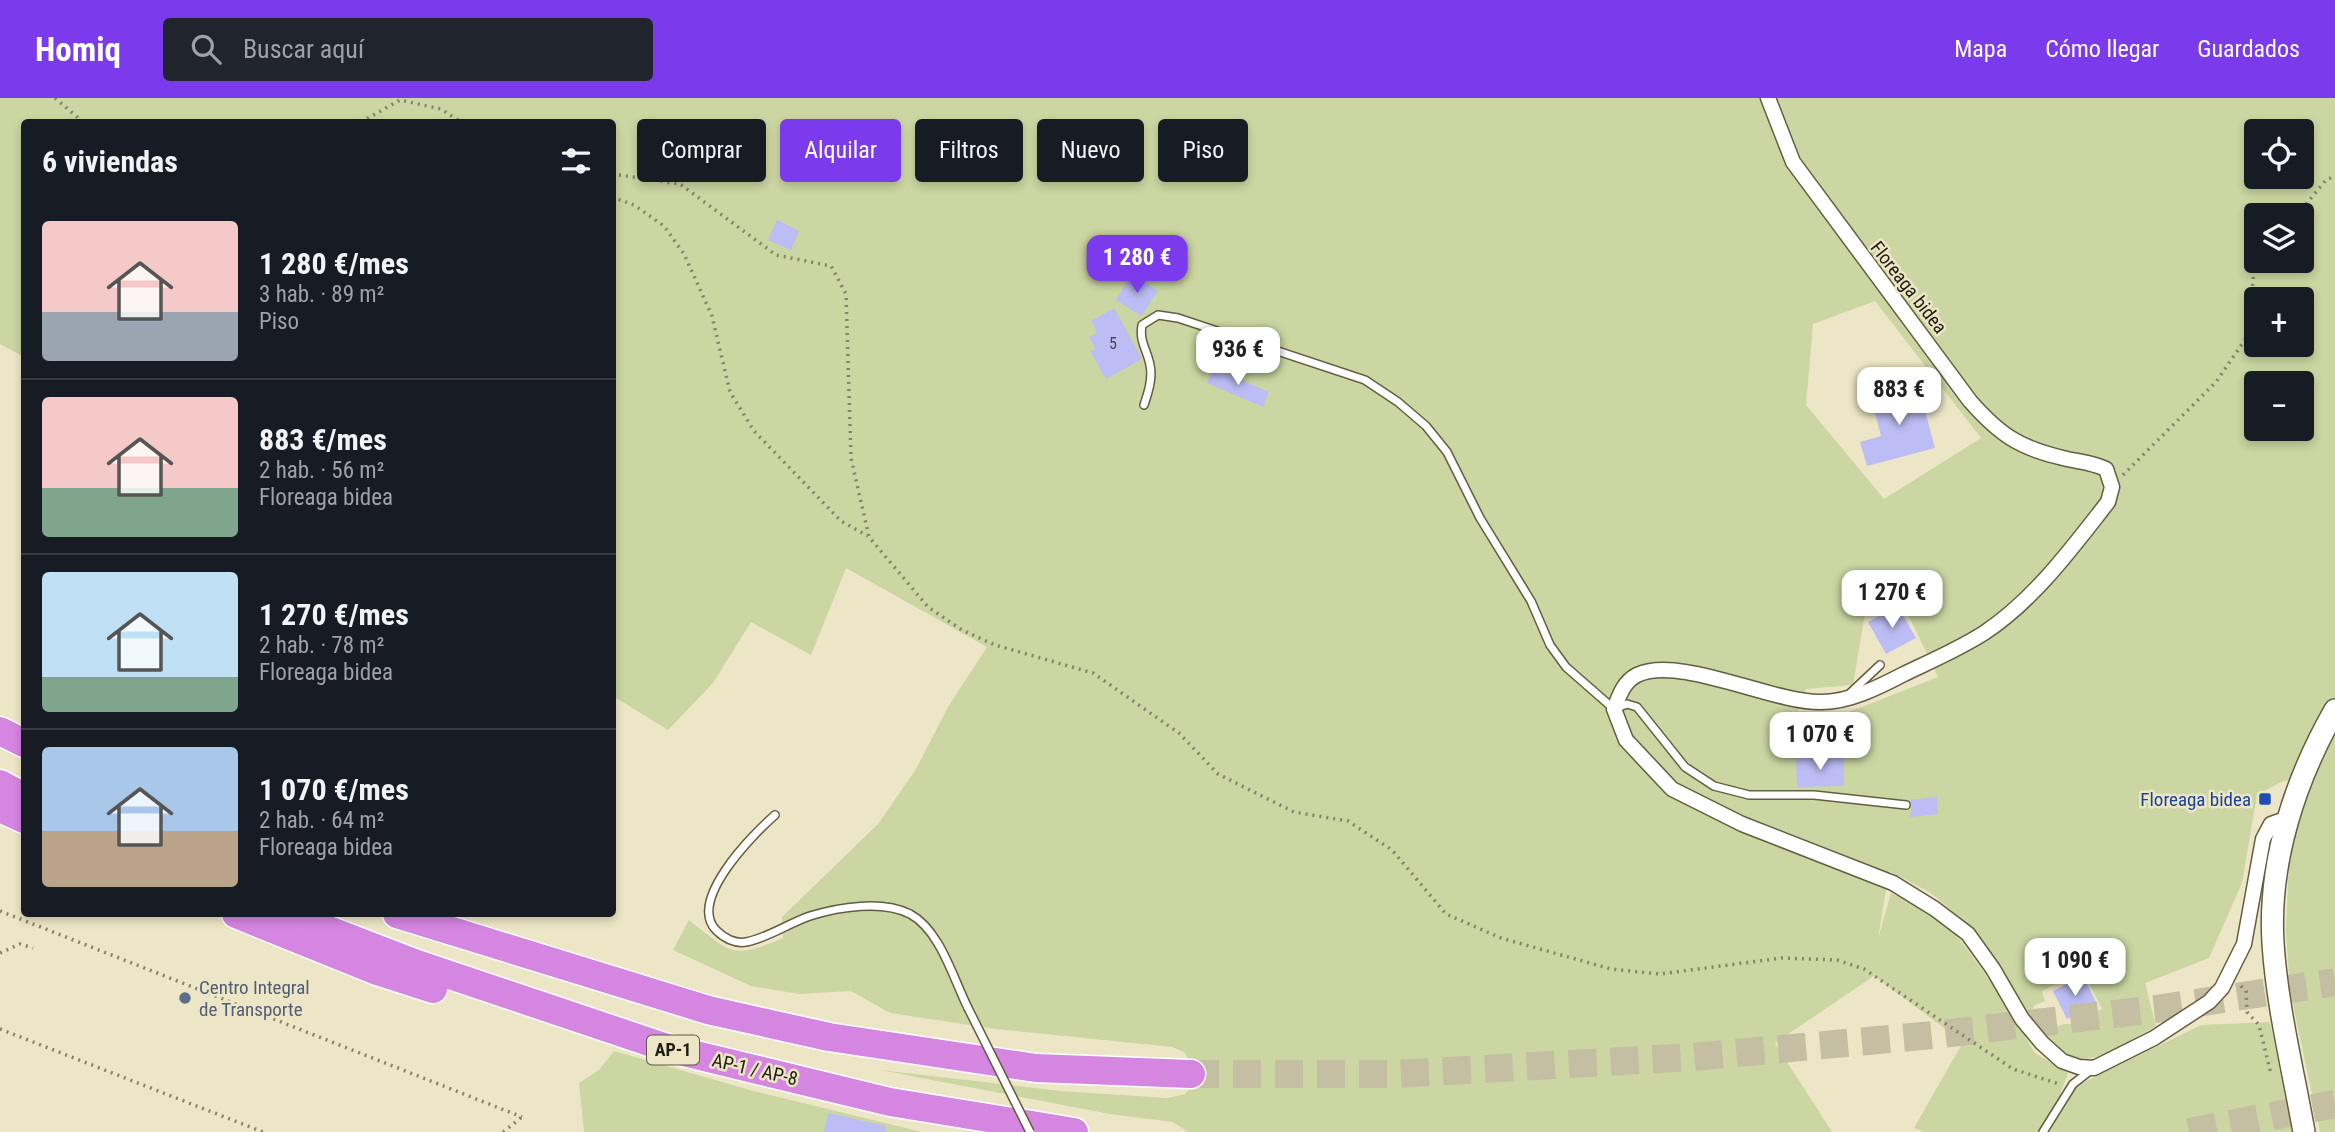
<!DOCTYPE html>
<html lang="es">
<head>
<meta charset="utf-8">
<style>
	body { margin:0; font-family:"Roboto Condensed",sans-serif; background:#20242c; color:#f1f3f6; height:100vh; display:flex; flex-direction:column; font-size:26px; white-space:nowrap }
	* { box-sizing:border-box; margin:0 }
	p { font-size:23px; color:#9ea1a6 }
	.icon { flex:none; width:38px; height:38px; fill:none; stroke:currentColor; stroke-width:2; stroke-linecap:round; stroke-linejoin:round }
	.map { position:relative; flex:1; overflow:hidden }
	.side { position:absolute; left:21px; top:21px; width:595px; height:798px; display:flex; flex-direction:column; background:#171b24; border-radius:7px; box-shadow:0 4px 10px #0003 }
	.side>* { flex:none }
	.hud { position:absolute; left:637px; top:21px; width:665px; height:63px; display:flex; gap:14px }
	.controls { position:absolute; left:2244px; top:21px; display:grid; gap:14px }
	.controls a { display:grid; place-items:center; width:70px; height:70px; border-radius:7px; background:#171b24; box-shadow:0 4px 10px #0003; font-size:35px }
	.price { position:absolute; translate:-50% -60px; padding:0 16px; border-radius:14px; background:#fff; color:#222; font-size:23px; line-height:46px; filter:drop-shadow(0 2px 4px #0008) }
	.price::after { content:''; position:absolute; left:50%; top:42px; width:21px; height:16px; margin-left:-10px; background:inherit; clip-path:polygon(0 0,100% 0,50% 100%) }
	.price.selected { background:#7c3aed; color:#fff }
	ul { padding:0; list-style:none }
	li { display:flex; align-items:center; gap:21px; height:175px; padding:0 21px }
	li+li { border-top:2px solid #363941 }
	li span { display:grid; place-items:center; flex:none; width:196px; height:140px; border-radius:7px; color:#555 }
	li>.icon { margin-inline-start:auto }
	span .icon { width:84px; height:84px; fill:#fffc; stroke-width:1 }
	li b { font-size:30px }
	h2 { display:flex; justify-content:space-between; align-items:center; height:84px; padding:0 21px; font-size:30px }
	.tag { padding:0 24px; border-radius:7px; background:#171b24; box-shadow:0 4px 10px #0003; font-size:24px; line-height:63px }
	.tag.selected { background:#7c3aed; color:#fff }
	header { display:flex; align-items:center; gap:42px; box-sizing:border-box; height:98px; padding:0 35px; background:#7c3aed; color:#fff }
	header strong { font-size:33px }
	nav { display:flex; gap:38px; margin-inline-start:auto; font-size:24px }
	.search { width:490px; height:63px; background:#20242c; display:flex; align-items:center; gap:18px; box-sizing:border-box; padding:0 24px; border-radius:7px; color:#9ea1a6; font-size:26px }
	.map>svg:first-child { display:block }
</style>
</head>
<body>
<header>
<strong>Homiq</strong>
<div class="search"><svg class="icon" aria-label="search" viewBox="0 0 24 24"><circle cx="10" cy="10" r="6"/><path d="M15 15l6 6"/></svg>Buscar aquí</div>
<nav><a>Mapa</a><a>Cómo llegar</a><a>Guardados</a></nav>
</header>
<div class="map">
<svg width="2335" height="1034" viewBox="0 0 2335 1034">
	<rect width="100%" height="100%" fill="#ede6c6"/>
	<g fill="#cbd6a2" fill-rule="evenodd">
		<path d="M0 0H2335V1034H2320L2290 892 2286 833 2289 763 2310 681 2283 683 2257 697 2242 785 2209 860 2145 885 2156 928C2111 951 2082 984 2041 935L2064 926H2074L2102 911 2083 873 2042 893 2045 903 2035 907 2029 916 1978 835 1931 795 1889 773 1878 841 1891 795 1916 806 1955 835 1994 888 2035 955 2068 975 2060 996 2201 927 2270 924 2292 1034H1925L1914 1030 1963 944 1874 878 1775 945 1832 1034H1188L1173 1024 1110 1016 880 972 1061 993 1168 1000 1185 996 1193 986V969L1184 954 1172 949 996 931 890 915 851 893 799 896 751 888 673 852 689 822C731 855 731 862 783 840L782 819 878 726 916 671 948 609 987 549 846 470 811 557 751 524 713 585 668 632 613 598 612 24H24V259L0 246ZM2256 33H2301V79H2256ZM2256 117H2301V163H2256ZM2256 201H2301V247H2256ZM1875 203 1981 340 1884 401 1806 307 1813 226ZM2256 285H2301V331H2256ZM1893 485 1938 579 1849 614 1798 613 1806 591 1853 587 1869 492Z"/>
		<path d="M614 953 750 992 922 1034H584L579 985 599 972Z"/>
	</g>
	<g fill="#bcbdf4">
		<path d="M777 122 799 133 791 152 768 142Z"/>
		<path d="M1132 176 1158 193 1141 218 1116 202Z"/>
		<path d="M1114 210 1142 261 1106 281 1090 253 1096 251 1089 239 1097 235 1091 223Z"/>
		<path d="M1214 270 1269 294 1263 309 1207 285Z"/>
		<path d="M1918 287 1935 350 1867 368 1860 344 1881 338 1871 299Z"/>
		<path d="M1897 507 1916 540 1886 556 1868 524Z"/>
		<path d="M1844 659V688L1797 689 1796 660Z"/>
		<path d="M1937 699 1938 716 1910 719 1912 707 1909 702Z"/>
		<path d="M2083 878 2097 906 2067 921 2053 893Z"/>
		<path d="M828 1015 886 1028 885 1034H824Z"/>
	</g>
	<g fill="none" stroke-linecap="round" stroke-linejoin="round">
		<g stroke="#c4bea2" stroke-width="28" stroke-dasharray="28 14" stroke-linecap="butt">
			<path d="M1191 976H1396L1693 959 1933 937 2156 911 2335 884"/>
			<path d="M2189 1034 2335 1006"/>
		</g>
		<defs>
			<g id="lane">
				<path d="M1144 307C1148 295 1153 280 1150 267 1147 251 1139 244 1142 227L1158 217 1178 220 1365 282 1398 304 1426 328 1447 354 1480 420 1531 503 1550 547 1566 569 1614 611 1627 606 1637 609 1685 669 1714 688 1749 697H1814L1906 707"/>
				<path d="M1846 599 1880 567"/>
				<path d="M775 717C752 737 686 804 717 833 724 840 735 846 746 844 768 840 789 825 810 818 839 809 882 802 910 816 940 832 953 880 968 910"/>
				<path d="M2043 1034 2073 986 2091 972"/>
			</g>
			<path id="street" d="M1768 0 1793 64 1970 303C1999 336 2019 350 2063 360 2079 364 2091 364 2106 371L2112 389 2108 404C2072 450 2034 502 1984 535 1959 551 1931 563 1904 576 1879 589 1848 605 1819 604 1771 604 1679 557 1637 577 1623 584 1619 599 1614 611L1626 642 1672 691 1742 726 1893 785 1935 811 1968 836 1993 871 2022 921 2042 945 2062 963 2079 969 2094 970 2154 940 2209 904 2222 890 2244 846 2263 741 2271 726 2288 720"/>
			<path id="secondary" d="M2304 1034C2293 972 2277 908 2273 845 2268 764 2295 682 2335 612"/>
			<g id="highway">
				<path d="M0 633 24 645"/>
				<path d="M0 686 24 699"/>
				<path d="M0 710 24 721"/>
				<path d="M236 816 377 873 433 891"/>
				<path d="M287 816 417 866 667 950 890 1004 1074 1034"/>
				<path d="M397 816 708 912 829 939 1036 970 1191 976"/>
			</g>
		</defs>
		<use href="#lane" stroke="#635e41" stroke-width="10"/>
		<use href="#street" stroke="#635e41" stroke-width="17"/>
		<use href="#secondary" stroke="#635e41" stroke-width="24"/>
		<use href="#highway" stroke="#fff" stroke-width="31"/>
		<g stroke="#86826c" stroke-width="3.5" stroke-dasharray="2 5" stroke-linecap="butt">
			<path d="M55 0 83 24"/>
			<path d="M361 24 400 2 441 11 461 24"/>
			<path d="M612 76 680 86 776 157 831 168 846 196 851 360 869 439 928 509 962 532 995 547 1093 575 1179 635 1218 676 1294 714 1348 723 1392 752 1446 816 1501 840 1611 871 1660 876 1782 860 1837 862 1864 871 2013 971 2059 986"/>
			<path d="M612 99 634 107 664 128 684 156 712 218 730 294 754 333 841 423 868 438"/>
			<path d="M2297 117 2326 82 2335 78"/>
			<path d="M2123 377 2216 284 2249 236 2254 168 2259 163"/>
			<path d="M0 813 522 1019"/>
			<path d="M0 855 20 846 33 850"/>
			<path d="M2241 888 2246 893 2247 914 2259 927 2271 976"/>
			<path d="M0 931 263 1034"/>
			<path d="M503 1034 522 1019"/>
		</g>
		<use href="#lane" stroke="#fff" stroke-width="7"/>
		<use href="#street" stroke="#fff" stroke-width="14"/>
		<use href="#secondary" stroke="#fff" stroke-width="21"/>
		<use href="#highway" stroke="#d486e1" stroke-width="28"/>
		<defs>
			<path id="lane-bridge" d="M968 910 1030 1034"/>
		</defs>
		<use href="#lane-bridge" stroke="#635e41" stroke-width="10" stroke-linecap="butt"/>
		<use href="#lane-bridge" stroke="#fff" stroke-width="7"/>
	</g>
	<rect fill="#1a4fb4" stroke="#ede6c6" stroke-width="2.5" x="2258" y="694" width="14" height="14" rx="3.5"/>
	<circle fill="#5c6f8a" stroke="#ede6c6" stroke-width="2.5" cx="185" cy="900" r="7"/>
	<g text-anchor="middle" stroke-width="5" stroke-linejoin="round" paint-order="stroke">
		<g font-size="16" fill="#46454a">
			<text x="1113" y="251">5</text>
		</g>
		<rect fill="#ede6c6" stroke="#5d5947" stroke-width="2" x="647" y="937.5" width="52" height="29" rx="5"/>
		<g font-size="18" font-weight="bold" fill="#1f1d11">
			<text x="673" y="958">AP-1</text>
		</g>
		<g font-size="19" fill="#1f1d11" stroke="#ede6c6">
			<text transform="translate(1909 189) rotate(52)" y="7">Floreaga bidea</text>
			<text transform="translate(755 971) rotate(13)" y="7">AP-1 / AP-8</text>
		</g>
		<g font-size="19" fill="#164399" stroke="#ede6c6" text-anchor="end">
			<text x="2251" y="708">Floreaga bidea</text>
		</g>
		<g font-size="19" fill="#4e5e75" stroke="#ede6c6" text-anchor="start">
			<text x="199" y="896">Centro Integral<tspan x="199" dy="22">de Transporte</tspan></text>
		</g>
	</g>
</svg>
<div class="controls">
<a><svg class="icon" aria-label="locate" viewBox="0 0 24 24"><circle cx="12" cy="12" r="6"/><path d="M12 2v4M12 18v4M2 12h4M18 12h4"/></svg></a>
<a><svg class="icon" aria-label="layers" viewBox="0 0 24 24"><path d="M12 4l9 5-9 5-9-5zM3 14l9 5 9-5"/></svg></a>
<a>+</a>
<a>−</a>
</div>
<b class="price selected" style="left:1137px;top:197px">1 280 €</b>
<b class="price" style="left:1238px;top:289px">936 €</b>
<b class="price" style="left:1899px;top:329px">883 €</b>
<b class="price" style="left:1892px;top:532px">1 270 €</b>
<b class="price" style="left:1820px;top:674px">1 070 €</b>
<b class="price" style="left:2075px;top:900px">1 090 €</b>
<div class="hud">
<a class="tag">Comprar</a>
<a class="tag selected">Alquilar</a>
<a class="tag">Filtros</a>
<a class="tag">Nuevo</a>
<a class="tag">Piso</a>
</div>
<section class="side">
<h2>6 viviendas<svg class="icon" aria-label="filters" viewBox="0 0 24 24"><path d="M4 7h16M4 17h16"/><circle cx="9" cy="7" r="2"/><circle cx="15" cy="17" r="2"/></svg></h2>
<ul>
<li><span style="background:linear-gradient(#f6c9c9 65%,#9aa5b1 0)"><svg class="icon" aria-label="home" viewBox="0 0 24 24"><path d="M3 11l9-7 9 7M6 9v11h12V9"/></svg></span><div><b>1 280 €/mes</b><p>3 hab. · 89 m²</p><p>Piso</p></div></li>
<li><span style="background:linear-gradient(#f6c9c9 65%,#7fa58c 0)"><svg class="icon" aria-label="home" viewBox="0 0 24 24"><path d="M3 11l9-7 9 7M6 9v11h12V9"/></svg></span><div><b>883 €/mes</b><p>2 hab. · 56 m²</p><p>Floreaga bidea</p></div></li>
<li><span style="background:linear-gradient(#bfe0f5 75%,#7fa58c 0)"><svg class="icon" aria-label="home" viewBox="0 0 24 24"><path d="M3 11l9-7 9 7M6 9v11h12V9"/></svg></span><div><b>1 270 €/mes</b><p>2 hab. · 78 m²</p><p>Floreaga bidea</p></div></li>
<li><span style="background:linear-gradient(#a9c7e8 60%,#b9a48a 0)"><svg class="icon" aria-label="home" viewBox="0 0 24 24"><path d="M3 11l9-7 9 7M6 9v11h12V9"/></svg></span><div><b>1 070 €/mes</b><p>2 hab. · 64 m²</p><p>Floreaga bidea</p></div></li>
</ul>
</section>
</div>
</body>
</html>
